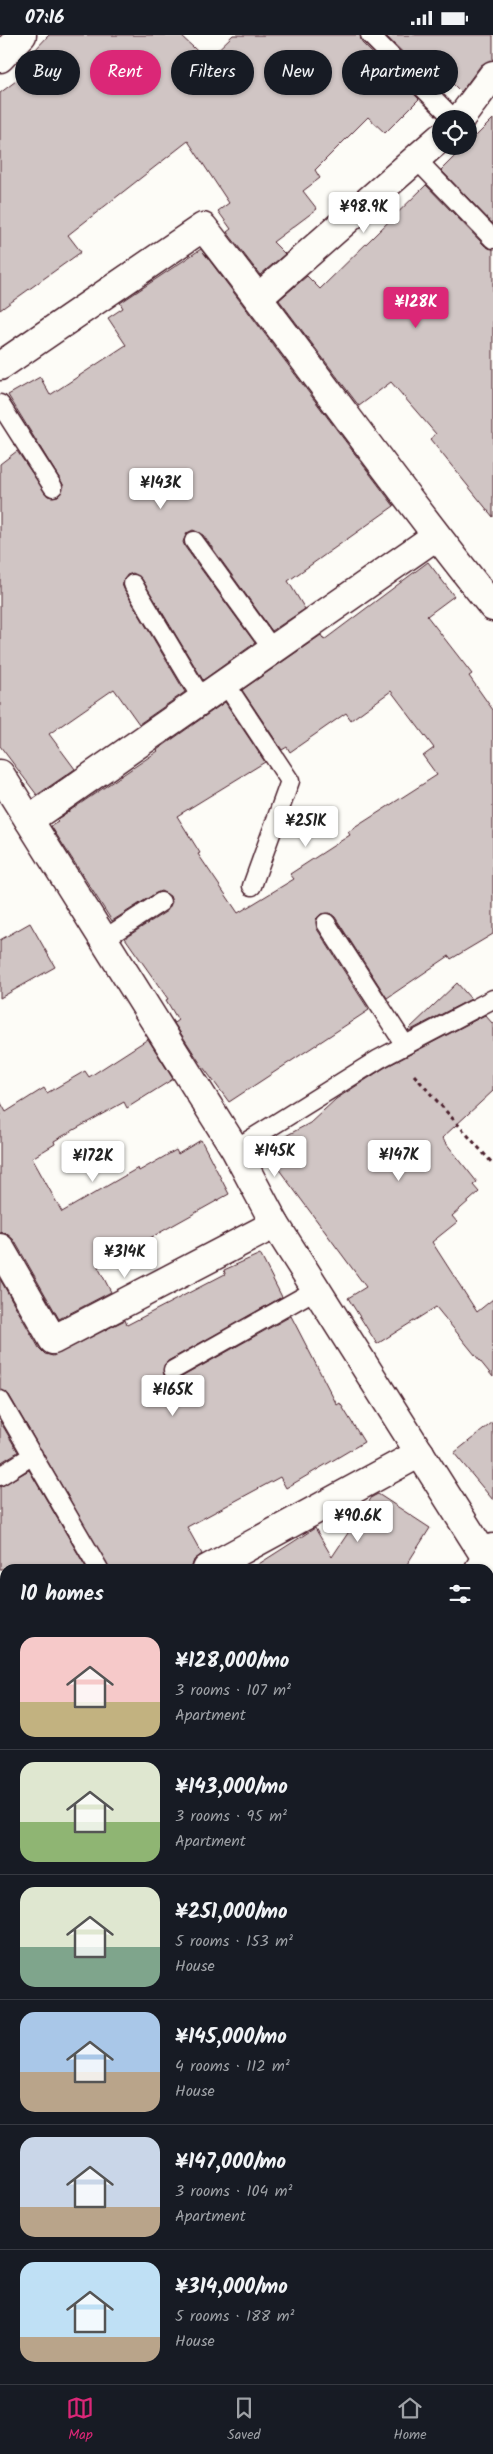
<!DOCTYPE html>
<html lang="en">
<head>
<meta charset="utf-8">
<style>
	body { margin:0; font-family:Kalam,sans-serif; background:#20242c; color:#f1f3f6; height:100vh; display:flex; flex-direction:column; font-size:19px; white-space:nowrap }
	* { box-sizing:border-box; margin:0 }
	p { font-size:16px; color:#9ea1a6 }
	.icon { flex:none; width:28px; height:28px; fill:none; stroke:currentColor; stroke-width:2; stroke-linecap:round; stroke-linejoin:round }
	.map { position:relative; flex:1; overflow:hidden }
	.drawer { position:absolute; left:0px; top:1529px; width:494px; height:821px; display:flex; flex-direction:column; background:#171b24; border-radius:15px 15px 0 0; box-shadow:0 1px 4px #0004 }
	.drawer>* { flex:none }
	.top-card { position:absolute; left:15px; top:15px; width:464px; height:45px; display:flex; gap:10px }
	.fabs { position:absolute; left:432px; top:75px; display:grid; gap:10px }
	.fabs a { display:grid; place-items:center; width:45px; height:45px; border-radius:50%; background:#171b24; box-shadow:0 1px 4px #0004; font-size:25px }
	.price { position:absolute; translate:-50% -42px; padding:0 11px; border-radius:5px; background:#fff; color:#222; font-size:16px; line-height:32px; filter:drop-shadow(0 1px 2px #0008) }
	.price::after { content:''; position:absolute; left:50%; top:30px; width:15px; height:11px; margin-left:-8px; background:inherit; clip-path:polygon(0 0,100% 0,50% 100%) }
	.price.current { background:#db2777; color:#fff }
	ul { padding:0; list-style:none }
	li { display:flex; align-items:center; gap:15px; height:125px; padding:0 20px }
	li+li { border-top:1px solid #363941 }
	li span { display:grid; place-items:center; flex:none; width:140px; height:100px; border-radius:15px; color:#555 }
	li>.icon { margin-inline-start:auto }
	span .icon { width:60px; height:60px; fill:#fffc; stroke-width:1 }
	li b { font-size:21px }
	h2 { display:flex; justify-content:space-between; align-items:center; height:60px; padding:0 20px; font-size:21px }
	.chip { padding:0 18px; border-radius:22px; background:#171b24; box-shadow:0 1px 4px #0004; font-size:18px; line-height:45px }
	.chip.current { background:#db2777; color:#fff }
	.status { display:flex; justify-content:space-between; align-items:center; height:35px; padding:0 25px; background:#171b24; direction:ltr }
	.status svg { height:14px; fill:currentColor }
	.menu { display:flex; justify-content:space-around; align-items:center; height:70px; border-top:1px solid #363941; background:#171b24; font-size:14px; color:#9ea1a6 }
	.menu a { display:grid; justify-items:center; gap:2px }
	.menu .current { color:#db2777 }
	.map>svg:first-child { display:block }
</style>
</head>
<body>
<div class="status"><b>07:16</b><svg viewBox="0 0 49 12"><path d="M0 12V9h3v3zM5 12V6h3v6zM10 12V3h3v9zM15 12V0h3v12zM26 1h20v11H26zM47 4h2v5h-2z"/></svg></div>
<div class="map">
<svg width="493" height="2349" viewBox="0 0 493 2349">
	<rect width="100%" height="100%" fill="#fdfcf7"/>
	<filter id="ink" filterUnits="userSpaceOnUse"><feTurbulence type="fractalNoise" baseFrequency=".02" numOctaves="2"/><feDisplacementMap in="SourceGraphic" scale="10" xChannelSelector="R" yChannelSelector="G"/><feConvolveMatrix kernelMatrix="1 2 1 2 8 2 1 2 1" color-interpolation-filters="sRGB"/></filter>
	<g filter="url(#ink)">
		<g fill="#d0c5c4" stroke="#4a1f2b">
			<path d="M49 0H180L207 25 233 0H360L362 8 419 64 385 98 368 82 315 135 320 143 303 156 317 174 273 207 285 219 260 240 227 197 231 194 218 176 229 168 188 106 68 200 81 217 0 275V58L44 25 34 16Z"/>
			<path d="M385 0H493V25L481 30 461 57 443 39 434 48Z"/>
			<path d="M493 84V189L441 135 465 111H469V108Z"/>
			<path d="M426 150 485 211 493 214V482L430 404 436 399 391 347 359 371 279 265 307 241 320 254Z"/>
			<path d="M201 214 394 471 288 546 305 574 272 596 203 500 193 495 187 498 183 507 185 512 255 608 203 645 142 544 133 538 127 540 122 549 124 554 185 657 139 689 114 654 49 699 75 734 37 760 0 711V429L17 416 48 461H58L64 451 8 360 40 342 50 360 126 310 108 283 123 273 120 268Z"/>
			<path d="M428 527 454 561 427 581 472 639 469 641 493 675V899L451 924 449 921 387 963 335 882 330 878 321 879 316 884 317 894 369 975 229 1067 200 1028 174 988 178 985 166 965 168 964 125 903 167 876 172 867 170 861 161 856 156 858 112 886 51 791 58 787 56 785 158 716 157 715 225 667 265 727 177 781 200 818 198 819 238 878 294 844 290 839 350 800 348 797 437 740 423 721 434 713 391 656 351 685 346 678 290 717 287 712 282 715 242 655 321 600 324 605Z"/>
			<path d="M30 888 55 932 0 963V905Z"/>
			<path d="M457 948 471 964 409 996 408 995Z"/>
			<path d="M485 980 493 989V1056L442 1103 477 1147 473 1150 479 1157 452 1181 457 1187 432 1207 477 1277 493 1264V1342L436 1272 377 1309 348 1263 366 1252 263 1113 310 1088 336 1064 384 1033Z"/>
			<path d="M148 1004 173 1044 127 1073 124 1067 54 1106 55 1109 32 1123 62 1177 138 1133 139 1136 176 1115 178 1119 201 1105 229 1159 98 1232 111 1257 59 1284 14 1205 7 1199 0 1197V1066L6 1077 44 1053 47 1058 85 1036 89 1042Z"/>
			<path d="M260 1219 282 1262 168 1326 164 1330V1340L168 1344H178L291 1281 337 1370 340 1368 364 1407 286 1453 280 1442 187 1492 202 1519 194 1525 191 1534H110L9 1360 0 1354V1244L39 1313 45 1319 53 1321 125 1285 127 1290 225 1239 224 1235Z"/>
			<path d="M0 1386 18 1417 0 1428Z"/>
			<path d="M493 1387V1465L454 1418Z"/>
			<path d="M29 1435 87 1534H0V1452Z"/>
			<path d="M378 1459 430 1493 404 1534H251L315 1493 332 1522 372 1462Z"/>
		</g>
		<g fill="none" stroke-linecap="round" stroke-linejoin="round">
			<defs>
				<g id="lane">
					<path d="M370 0 454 84"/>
					<path d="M417 125 493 204"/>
					<path d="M0 369 53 452"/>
					<path d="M194 506 273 615"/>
					<path d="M133 549 202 664"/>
					<path d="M225 648 290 746 252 851"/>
					<path d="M326 888 405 1010"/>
					<path d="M104 904 161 867"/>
					<path d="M235 1114 379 1024 493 964"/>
					<path d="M173 1335 317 1254"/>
					<path d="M0 1365 99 1534"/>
					<path d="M0 1441 33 1420"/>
				</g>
				<g id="street">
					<path d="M0 23 22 0"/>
					<path d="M460 84 493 40"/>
					<path d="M258 263 441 102"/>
					<path d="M0 331 203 192C301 317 393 448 493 572"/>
					<path d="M0 739 235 1114 275 1189 493 1534"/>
					<path d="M29 785 436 501"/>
					<path d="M0 1213 53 1305 275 1189"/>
					<path d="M207 1534 420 1418"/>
					<path d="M0 1643 5 1640"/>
					<path d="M449 2345 452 2349"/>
				</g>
				<g id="secondary">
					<path d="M479 1534 493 1513"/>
					<path d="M489 2225 493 2222"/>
					<path d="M0 2265 5 2258"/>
					<path d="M279 2349 288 2345"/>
				</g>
			</defs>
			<use href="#lane" stroke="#4a1f2b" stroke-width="21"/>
			<use href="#street" stroke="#4a1f2b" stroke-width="31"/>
			<use href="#secondary" stroke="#4a1f2b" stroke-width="31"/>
			<path stroke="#4a1f2b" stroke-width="3" stroke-dasharray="4 4" stroke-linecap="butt" d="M414 1040 493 1129"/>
			<use href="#lane" stroke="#fdfcf7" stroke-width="18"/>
			<use href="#street" stroke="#fdfcf7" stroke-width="28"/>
			<use href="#secondary" stroke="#fdfcf7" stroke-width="28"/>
		</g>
	</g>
</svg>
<div class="fabs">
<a><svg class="icon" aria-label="locate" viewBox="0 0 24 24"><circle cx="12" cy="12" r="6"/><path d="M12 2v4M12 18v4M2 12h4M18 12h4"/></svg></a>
</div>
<b class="price" style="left:364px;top:199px">¥98.9K</b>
<b class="price current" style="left:416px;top:294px">¥128K</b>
<b class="price" style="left:161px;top:475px">¥143K</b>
<b class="price" style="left:306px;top:813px">¥251K</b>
<b class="price" style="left:275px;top:1143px">¥145K</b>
<b class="price" style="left:399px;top:1147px">¥147K</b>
<b class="price" style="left:93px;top:1148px">¥172K</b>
<b class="price" style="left:125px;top:1244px">¥314K</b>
<b class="price" style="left:173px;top:1382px">¥165K</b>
<b class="price" style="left:358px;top:1508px">¥90.6K</b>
<div class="top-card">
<a class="chip">Buy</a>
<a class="chip current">Rent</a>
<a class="chip">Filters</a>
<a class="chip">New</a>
<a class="chip">Apartment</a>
</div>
<section class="drawer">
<h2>10 homes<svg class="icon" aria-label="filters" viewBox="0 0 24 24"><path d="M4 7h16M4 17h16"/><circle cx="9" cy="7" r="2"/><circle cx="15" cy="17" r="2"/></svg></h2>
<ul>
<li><span style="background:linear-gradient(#f6c9c9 65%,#c2b280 0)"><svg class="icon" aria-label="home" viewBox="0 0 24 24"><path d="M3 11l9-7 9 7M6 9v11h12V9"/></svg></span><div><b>¥128,000/mo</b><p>3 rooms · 107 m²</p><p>Apartment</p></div></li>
<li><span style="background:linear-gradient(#dfe7d0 60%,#8fb573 0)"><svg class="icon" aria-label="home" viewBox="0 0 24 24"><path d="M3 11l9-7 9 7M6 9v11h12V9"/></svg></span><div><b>¥143,000/mo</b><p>3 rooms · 95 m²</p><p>Apartment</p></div></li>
<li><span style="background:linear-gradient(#dfe7d0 60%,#7fa58c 0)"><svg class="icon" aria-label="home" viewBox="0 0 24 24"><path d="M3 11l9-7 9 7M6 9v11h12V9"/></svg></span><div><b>¥251,000/mo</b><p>5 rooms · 153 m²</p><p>House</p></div></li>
<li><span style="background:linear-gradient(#a9c7e8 60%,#b9a48a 0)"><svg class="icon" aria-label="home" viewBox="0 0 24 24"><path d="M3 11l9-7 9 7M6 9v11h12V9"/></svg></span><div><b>¥145,000/mo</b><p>4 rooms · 112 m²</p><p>House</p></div></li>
<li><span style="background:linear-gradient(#c9d6e8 70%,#b9a48a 0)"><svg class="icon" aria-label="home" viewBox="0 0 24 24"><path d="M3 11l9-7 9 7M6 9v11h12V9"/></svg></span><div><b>¥147,000/mo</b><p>3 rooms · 104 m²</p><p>Apartment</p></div></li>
<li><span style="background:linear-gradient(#bfe0f5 75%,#b9a48a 0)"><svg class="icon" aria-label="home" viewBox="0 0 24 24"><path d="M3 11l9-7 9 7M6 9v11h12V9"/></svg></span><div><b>¥314,000/mo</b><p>5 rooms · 188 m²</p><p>House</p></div></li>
</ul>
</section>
</div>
<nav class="menu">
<a class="current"><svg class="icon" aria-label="map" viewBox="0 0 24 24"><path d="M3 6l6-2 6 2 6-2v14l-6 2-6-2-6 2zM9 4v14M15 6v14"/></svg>Map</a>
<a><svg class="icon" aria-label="saved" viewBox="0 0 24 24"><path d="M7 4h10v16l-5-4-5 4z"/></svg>Saved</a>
<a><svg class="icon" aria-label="home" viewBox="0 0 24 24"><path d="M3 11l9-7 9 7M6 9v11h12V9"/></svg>Home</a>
</nav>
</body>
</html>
